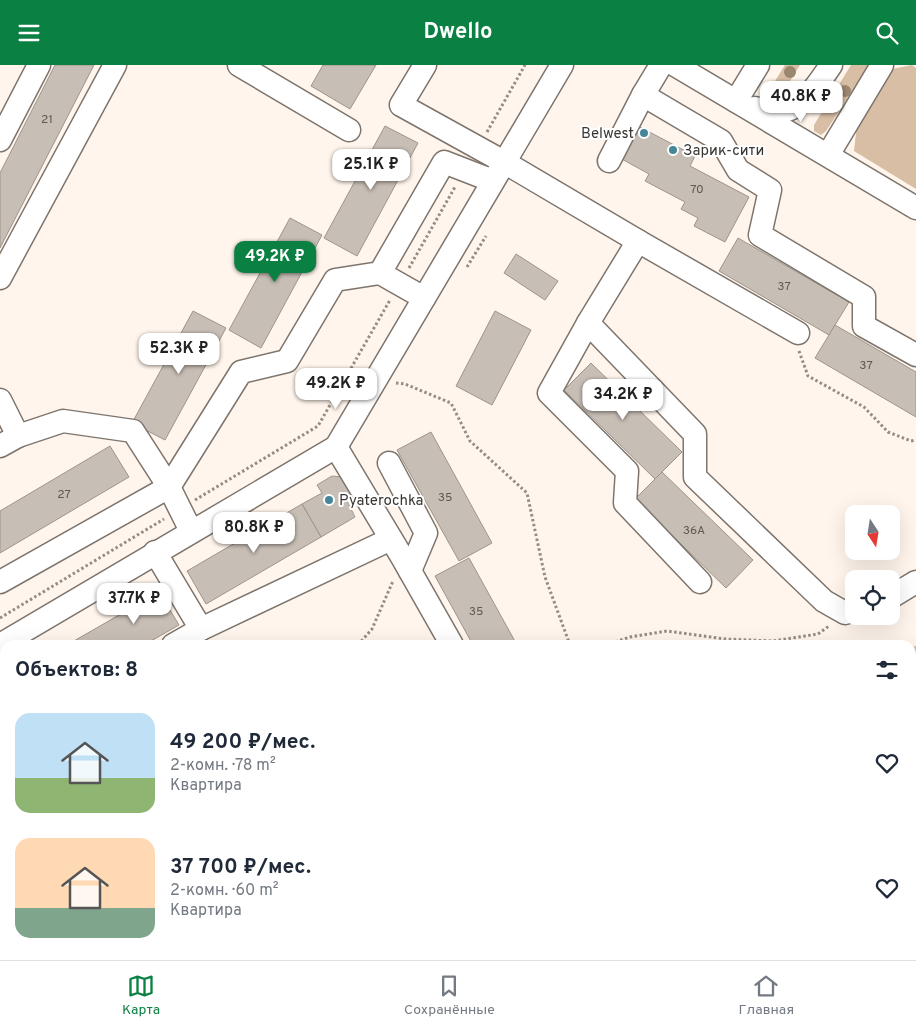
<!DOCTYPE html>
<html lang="ru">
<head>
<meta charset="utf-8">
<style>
	body { margin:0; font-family:Overpass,sans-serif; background:#f6f6f7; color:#1f2937; height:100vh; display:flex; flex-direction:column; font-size:19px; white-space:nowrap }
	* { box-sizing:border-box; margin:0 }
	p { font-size:16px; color:#747a83 }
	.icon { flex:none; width:28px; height:28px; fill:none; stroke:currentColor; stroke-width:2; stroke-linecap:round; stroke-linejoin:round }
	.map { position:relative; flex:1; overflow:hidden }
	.panel { position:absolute; left:0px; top:575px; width:916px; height:320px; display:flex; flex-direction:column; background:#fff; border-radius:15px 15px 0 0; box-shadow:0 5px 20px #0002 }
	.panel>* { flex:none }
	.needle { width:32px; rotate:168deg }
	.buttons { position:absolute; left:845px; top:440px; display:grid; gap:10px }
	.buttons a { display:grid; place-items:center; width:55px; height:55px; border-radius:10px; background:#fff; box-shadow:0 5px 20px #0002; font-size:25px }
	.price { position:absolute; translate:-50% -42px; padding:0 11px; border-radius:10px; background:#fff; color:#222; font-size:16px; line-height:32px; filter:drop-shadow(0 1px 2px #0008) }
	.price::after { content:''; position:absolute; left:50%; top:30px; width:15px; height:11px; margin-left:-8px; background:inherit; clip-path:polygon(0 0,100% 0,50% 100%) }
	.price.selected { background:#0b8043; color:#fff }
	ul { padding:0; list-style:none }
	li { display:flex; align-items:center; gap:15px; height:125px; padding:0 15px }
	li span { display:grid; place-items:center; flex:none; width:140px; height:100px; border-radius:15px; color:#555 }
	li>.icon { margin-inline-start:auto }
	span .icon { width:60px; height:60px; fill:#fffc; stroke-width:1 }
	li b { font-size:21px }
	h2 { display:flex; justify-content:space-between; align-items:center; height:60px; padding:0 15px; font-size:21px }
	header { display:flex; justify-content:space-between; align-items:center; height:65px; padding:0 15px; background:#0b8043; color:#fff; font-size:22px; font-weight:700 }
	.tabs { display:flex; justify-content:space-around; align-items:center; height:70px; border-top:1px solid #e0e1e3; background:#fff; font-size:14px; color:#747a83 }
	.tabs a { display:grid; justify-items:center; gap:2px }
	.tabs .selected { color:#0b8043 }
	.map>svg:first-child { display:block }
</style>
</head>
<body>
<header><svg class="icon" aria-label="menu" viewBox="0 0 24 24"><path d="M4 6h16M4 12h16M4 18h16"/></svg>Dwello<svg class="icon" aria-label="search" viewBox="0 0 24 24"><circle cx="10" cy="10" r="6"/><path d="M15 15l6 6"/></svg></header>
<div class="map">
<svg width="916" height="895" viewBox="0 0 916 895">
	<rect width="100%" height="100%" fill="#fff5ec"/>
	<g fill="#d8bea4">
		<path d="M785 0H800L777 37 764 36 765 32Z"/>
		<path d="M851 0H870L826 66 821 70 814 66V60Z"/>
		<path d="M912 0 916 3V124L854 86 857 60 887 5Z"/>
		<path d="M916 581V817L911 818V582Z"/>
		<path d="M5 732V890H404L387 895H0V735Z"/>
	</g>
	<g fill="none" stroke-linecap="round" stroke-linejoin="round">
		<g stroke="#fcd2a5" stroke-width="31">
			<path d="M911 720H916"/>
			<path d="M34 895 49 890"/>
		</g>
	</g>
	<g fill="#c7beb5" stroke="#9d948c">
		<path d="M55 0H94L0 183V108Z"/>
		<path d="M323 0H376L350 44 311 21Z"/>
		<path d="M385 61 418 78 357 191 324 173Z"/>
		<path d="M638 61 695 91 690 101 749 132 725 177 694 161 698 153 681 144 685 137 645 116 649 109 620 93Z"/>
		<path d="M290 153 322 170 261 283 229 265Z"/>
		<path d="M738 173 849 237 829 270 719 206Z"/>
		<path d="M516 189 558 216 545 235 504 208Z"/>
		<path d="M193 246 226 263 165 375 132 358Z"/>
		<path d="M495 246 531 265 492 340 456 321Z"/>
		<path d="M835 260 916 307V352L815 293Z"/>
		<path d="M591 298 682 387 655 414 564 325Z"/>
		<path d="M431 367 492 478 459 496 397 385Z"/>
		<path d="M110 381 129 412 0 488V446Z"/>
		<path d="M662 407 753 495 726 523 635 434Z"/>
		<path d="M332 411 342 412 352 427 345 432 355 452 321 472 302 439 322 428 317 420Z"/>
		<path d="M302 439 321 472 206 539 187 506Z"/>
		<path d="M469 493 517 580H473L435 511Z"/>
		<path d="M159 527 179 560 144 580H67Z"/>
		<path d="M675 890H705L676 895Z"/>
	</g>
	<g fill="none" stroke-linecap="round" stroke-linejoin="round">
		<defs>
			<g id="minor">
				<path d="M239 0 349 65"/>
				<path d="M425 0 401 40 504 97 638 176 588 258 695 369V412L824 536 845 548 854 545"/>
				<path d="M661 0 643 30 721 76 738 105 770 125 760 170 864 232V261L916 290"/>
				<path d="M675 0 916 143"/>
				<path d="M736 36 758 0"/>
				<path d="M755 43C762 45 771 48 779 47 802 45 819 18 831 0"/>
				<path d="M0 75 39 0"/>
				<path d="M828 90 882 0"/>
				<path d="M609 96 643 30"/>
				<path d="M638 176 798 268"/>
				<path d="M380 208 424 233"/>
				<path d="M0 213 115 0"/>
				<path d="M588 258 549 328 627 406 625 438 700 517"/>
				<path d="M0 335 18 371"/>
				<path d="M0 381 18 371 63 356 133 366 169 422 191 466"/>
				<path d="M336 382 402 492 452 580"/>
				<path d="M389 398 426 468 410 506"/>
				<path d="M155 487 201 564"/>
				<path d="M0 517 169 422 241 307 287 296 335 215 380 208 444 97 493 116"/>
				<path d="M891 532 916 517"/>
				<path d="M0 580 336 382 562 0"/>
				<path d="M173 580 201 564 391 474"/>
				<path d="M840 890 841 895"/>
				<path d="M721 895 750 890"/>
			</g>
		</defs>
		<use href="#minor" stroke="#7d756d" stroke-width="25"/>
		<g stroke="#938d86" stroke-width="3" stroke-dasharray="2.5 2.5" stroke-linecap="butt">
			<path d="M487 67 525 0"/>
			<path d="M467 202 486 171"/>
			<path d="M409 203 455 122"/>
			<path d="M799 286 808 311 864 342 888 367 911 376 916 375"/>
			<path d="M396 318 405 319 451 338 470 376 527 428 545 512 570 580"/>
			<path d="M195 435 318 361 390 235"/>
			<path d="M0 553 164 454"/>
			<path d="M358 580 372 564 393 516"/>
			<path d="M606 580 630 572 667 566 725 574 773 576 818 569 829 561"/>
			<path d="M0 851 5 850"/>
			<path d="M10 895 23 890"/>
			<path d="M136 895 161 890"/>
		</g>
		<use href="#minor" stroke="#fff" stroke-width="22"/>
	</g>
	<g fill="#9b8770">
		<circle cx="790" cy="7" r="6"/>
		<circle cx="779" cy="26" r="6"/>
		<circle cx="845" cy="26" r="6"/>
	</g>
	<g fill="#458799" stroke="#fff" stroke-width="2">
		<circle cx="644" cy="68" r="5"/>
		<circle cx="673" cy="85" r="5"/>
		<circle cx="329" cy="435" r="5"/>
	</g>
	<g text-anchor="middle" stroke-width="4" stroke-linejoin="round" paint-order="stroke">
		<g font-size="12" fill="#5d5954">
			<text x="47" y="58">21</text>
			<text x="697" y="128">70</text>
			<text x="784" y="225">37</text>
			<text x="866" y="304">37</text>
			<text x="64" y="433">27</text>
			<text x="445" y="436">35</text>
			<text x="694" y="469">36А</text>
			<text x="476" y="550">35</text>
		</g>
		<g font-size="15" fill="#3a3733" stroke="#fff" text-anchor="start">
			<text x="634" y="73" text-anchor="end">Belwest</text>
			<text x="683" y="90">Зарик-сити</text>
			<text x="339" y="440">Pyaterochka</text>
		</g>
	</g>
</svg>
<div class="buttons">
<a><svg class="needle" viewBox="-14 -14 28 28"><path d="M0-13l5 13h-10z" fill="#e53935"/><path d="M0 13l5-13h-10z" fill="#747a83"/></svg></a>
<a><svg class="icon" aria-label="locate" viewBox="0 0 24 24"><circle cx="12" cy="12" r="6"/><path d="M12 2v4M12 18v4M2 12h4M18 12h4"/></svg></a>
</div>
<b class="price" style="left:801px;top:58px">40.8K ₽</b>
<b class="price" style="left:371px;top:126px">25.1K ₽</b>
<b class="price selected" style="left:275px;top:218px">49.2K ₽</b>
<b class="price" style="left:179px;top:310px">52.3K ₽</b>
<b class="price" style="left:336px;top:345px">49.2K ₽</b>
<b class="price" style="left:623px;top:356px">34.2K ₽</b>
<b class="price" style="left:254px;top:489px">80.8K ₽</b>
<b class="price" style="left:134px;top:560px">37.7K ₽</b>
<section class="panel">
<h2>Объектов: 8<svg class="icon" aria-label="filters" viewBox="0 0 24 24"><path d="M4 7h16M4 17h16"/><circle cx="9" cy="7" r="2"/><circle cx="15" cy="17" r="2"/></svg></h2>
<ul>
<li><span style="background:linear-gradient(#bfe0f5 65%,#8fb573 0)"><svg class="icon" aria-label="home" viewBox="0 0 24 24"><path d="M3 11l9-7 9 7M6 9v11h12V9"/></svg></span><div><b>49 200 ₽/мес.</b><p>2-комн. · 78 m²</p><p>Квартира</p></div><svg class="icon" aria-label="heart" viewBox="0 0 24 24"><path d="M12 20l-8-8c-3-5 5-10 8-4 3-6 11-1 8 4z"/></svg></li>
<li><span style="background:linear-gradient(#ffd9b3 70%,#7fa58c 0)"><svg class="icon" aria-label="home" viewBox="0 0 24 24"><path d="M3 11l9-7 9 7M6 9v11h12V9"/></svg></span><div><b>37 700 ₽/мес.</b><p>2-комн. · 60 m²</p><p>Квартира</p></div><svg class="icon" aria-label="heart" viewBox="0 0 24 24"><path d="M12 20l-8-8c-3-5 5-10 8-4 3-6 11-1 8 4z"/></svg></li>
</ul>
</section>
</div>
<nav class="tabs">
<a class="selected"><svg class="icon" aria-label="map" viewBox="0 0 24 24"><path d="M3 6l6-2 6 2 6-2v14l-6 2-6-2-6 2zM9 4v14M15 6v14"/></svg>Карта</a>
<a><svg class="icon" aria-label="saved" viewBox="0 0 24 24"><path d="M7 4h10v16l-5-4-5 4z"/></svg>Сохранённые</a>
<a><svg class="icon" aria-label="home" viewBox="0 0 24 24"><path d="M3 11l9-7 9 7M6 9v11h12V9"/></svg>Главная</a>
</nav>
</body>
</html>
